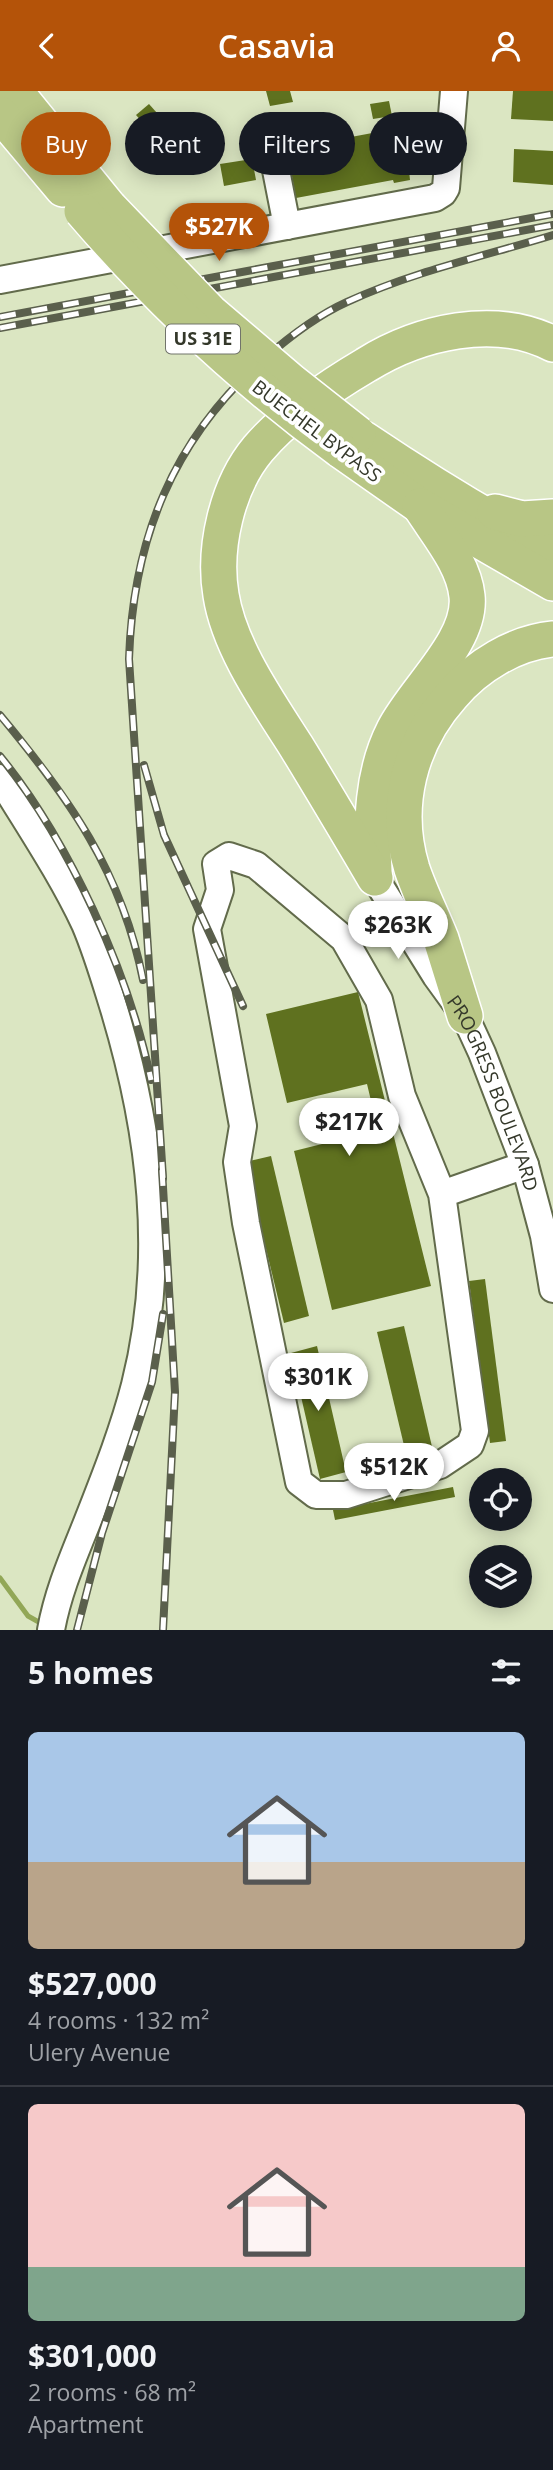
<!DOCTYPE html>
<html lang="en">
<head>
<meta charset="utf-8">
<style>
	body { margin:0; font-family:"Open Sans",sans-serif; background:#242831; color:#f1f3f6; height:100vh; display:flex; flex-direction:column; font-size:26px; white-space:nowrap }
	* { box-sizing:border-box; margin:0 }
	p { font-size:23px; color:#9ea1a6 }
	.icon { flex:none; width:38px; height:38px; fill:none; stroke:currentColor; stroke-width:2; stroke-linecap:round; stroke-linejoin:round }
	.map { position:relative; height:1539px; overflow:hidden }
	.sheet { display:flex; flex-direction:column; background:#171b24; flex:1 }
	.sheet>* { flex:none }
	.banner { position:absolute; left:21px; top:21px; width:511px; height:63px; display:flex; gap:14px }
	.fabs { position:absolute; left:469px; top:1377px; display:grid; gap:14px }
	.fabs a { display:grid; place-items:center; width:63px; height:63px; border-radius:50%; background:#171b24; box-shadow:0 4px 18px #0003; font-size:35px }
	.price { position:absolute; translate:-50% -60px; padding:0 16px; border-radius:24px; background:#fff; color:#222; font-size:23px; line-height:46px; filter:drop-shadow(0 2px 4px #0008) }
	.price::after { content:''; position:absolute; left:50%; top:42px; width:21px; height:16px; margin-left:-10px; background:inherit; clip-path:polygon(0 0,100% 0,50% 100%) }
	.price.selected { background:#b45309; color:#fff }
	ul { padding:0; list-style:none }
	li { display:grid; align-content:center; gap:14px; height:371px; padding:0 28px }
	li+li { border-top:2px solid #363941 }
	li span { display:grid; place-items:center; height:217px; border-radius:10px; color:#555 }
	li>.icon { margin-inline-start:auto }
	span .icon { width:126px; height:126px; fill:#fffc; stroke-width:1 }
	li b { font-size:30px }
	h2 { display:flex; justify-content:space-between; align-items:center; height:84px; padding:0 28px; font-size:30px }
	.chip { padding:0 24px; border-radius:32px; background:#171b24; box-shadow:0 4px 18px #0003; font-size:24px; line-height:63px }
	.chip.selected { background:#b45309; color:#fff }
	header { display:flex; justify-content:space-between; align-items:center; height:91px; padding:0 28px; background:#b45309; color:#fff; font-size:32px; font-weight:600 }
	.map>svg:first-child { display:block }
</style>
</head>
<body>
<header><svg class="icon" aria-label="back" viewBox="0 0 24 24"><path d="M15 5l-7 7 7 7"/></svg>Casavia<svg class="icon" aria-label="person" viewBox="0 0 24 24"><circle cx="12" cy="8" r="4"/><path d="M4 21q1-7 8-7t8 7"/></svg></header>
<div class="map">
<svg width="553" height="1539" viewBox="0 0 553 1539">
	<rect width="100%" height="100%" fill="#dbe6c2"/>
	<g fill="none" stroke-linecap="round" stroke-linejoin="round">
		<path stroke="#92a757" stroke-width="5" d="M0 1487 28 1525 44 1534"/>
	</g>
	<g fill="#5f711f">
		<path d="M266 0H290L293 11 270 15Z"/>
		<path d="M513 0H553V30L511 28Z"/>
		<path d="M389 10 392 25 373 28 370 13Z"/>
		<path d="M149 13 181 49 168 61 136 24Z"/>
		<path d="M273 21 278 46 263 49 258 24Z"/>
		<path d="M313 34 315 49 302 51 300 36Z"/>
		<path d="M383 40 384 47 403 43 407 62H411L412 69 408 70 410 89 394 92 393 89 296 107 287 58Z"/>
		<path d="M514 58 553 60V94L513 91Z"/>
		<path d="M252 68 256 89 224 95 220 73Z"/>
		<path d="M358 901 431 1195 332 1219 294 1060 378 1039 367 993 287 1012 266 923Z"/>
		<path d="M271 1065 309 1225 284 1232 245 1071Z"/>
		<path d="M485 1188 506 1350 490 1352 469 1190Z"/>
		<path d="M404 1235 433 1360 407 1367 377 1241Z"/>
		<path d="M317 1255 346 1381 320 1388 291 1262Z"/>
		<path d="M453 1396 455 1406 335 1429 333 1419Z"/>
	</g>
	<g fill="none" stroke-linecap="round" stroke-linejoin="round">
		<defs>
			<g id="minor">
				<path d="M274 69 287 135"/>
				<path d="M0 189 435 107 443 102 446 97 454 0"/>
				<path d="M0 687C29 735 61 782 85 833 97 861 105 889 114 918 151 1041 167 1167 135 1294 123 1341 104 1388 86 1434 72 1469 58 1501 51 1539"/>
				<path id="s1" d="M375 787 436 885 465 925 482 962 525 1074 544 1145 553 1198"/>
				<path d="M442 1103 475 1340 470 1354 440 1374 346 1404H316L299 1391 246 1132 237 1071 243 1035 207 838 220 799 216 773 229 765 256 774 344 848 379 909 402 1005 442 1103 525 1074"/>
			</g>
			<g id="major">
				<path d="M15 0 109 116"/>
				<path d="M0 23 63 98"/>
				<path d="M364 348C425 389 488 428 553 462"/>
				<path d="M340 359 420 415 553 492"/>
				<path d="M495 421 522 428 553 426"/>
				<path d="M374 780C371 732 372 682 394 639 414 599 472 550 467 505 464 473 437 442 420 415"/>
				<path d="M375 787C349 743 323 699 296 655 268 611 229 556 221 504 213 457 227 395 258 358 287 324 327 297 366 274 419 241 495 223 553 253"/>
				<path d="M465 925C457 899 449 873 441 848 432 825 420 802 412 778 393 716 409 652 452 604 477 575 514 552 553 548"/>
			</g>
		</defs>
		<use href="#minor" stroke="#626b4b" stroke-width="30"/>
		<use href="#major" stroke="#fff" stroke-width="38"/>
		<use href="#minor" stroke="#fff" stroke-width="26"/>
		<use href="#major" stroke="#b8c685" stroke-width="35"/>
		<defs>
			<g id="rail">
				<path d="M0 226 553 123"/>
				<path d="M0 237 553 134"/>
				<path d="M0 624C69 707 122 781 143 889"/>
				<path d="M0 665C69 750 129 882 151 989"/>
				<path d="M144 674 164 744 243 915"/>
				<path d="M162 1079 175 1301 163 1539"/>
				<path d="M163 1087 129 568C133 448 173 348 264 268 289 246 316 225 347 211 412 181 484 165 553 144"/>
				<path d="M77 1539 102 1442 152 1291 163 1223"/>
			</g>
		</defs>
		<use href="#rail" stroke="#5a5f4c" stroke-width="8"/>
		<use href="#rail" stroke="#fff" stroke-width="5" stroke-dasharray="16" stroke-linecap="butt"/>
		<defs>
			<g id="major-bridge">
				<path d="M109 116 210 221 292 291 358 343"/>
				<path d="M82 120C160 211 243 288 340 359"/>
			</g>
		</defs>
		<use href="#major-bridge" stroke="#fff" stroke-width="38" stroke-linecap="butt"/>
		<use href="#major-bridge" stroke="#b8c685" stroke-width="35"/>
	</g>
	<g text-anchor="middle" stroke-width="7" stroke-linejoin="round" paint-order="stroke">
		<rect fill="#fff" stroke="#71746a" stroke-width="2" x="166" y="233.5" width="74" height="29" rx="5"/>
		<g font-size="18" font-weight="bold" fill="#34382a">
			<text x="203" y="254">US 31E</text>
		</g>
		<g font-size="19" fill="#34382a" stroke="#fff">
			<text transform="translate(317 340) rotate(37)" y="7">BUECHEL BYPASS</text>
			<text dy="7" stroke="none"><textPath href="#s1" startOffset="247">PROGRESS BOULEVARD</textPath></text>
		</g>
	</g>
</svg>
<div class="fabs">
<a><svg class="icon" aria-label="locate" viewBox="0 0 24 24"><circle cx="12" cy="12" r="6"/><path d="M12 2v4M12 18v4M2 12h4M18 12h4"/></svg></a>
<a><svg class="icon" aria-label="layers" viewBox="0 0 24 24"><path d="M12 4l9 5-9 5-9-5zM3 14l9 5 9-5"/></svg></a>
</div>
<b class="price selected" style="left:219px;top:172px">$527K</b>
<b class="price" style="left:398px;top:870px">$263K</b>
<b class="price" style="left:349px;top:1067px">$217K</b>
<b class="price" style="left:318px;top:1322px">$301K</b>
<b class="price" style="left:394px;top:1412px">$512K</b>
<div class="banner">
<a class="chip selected">Buy</a>
<a class="chip">Rent</a>
<a class="chip">Filters</a>
<a class="chip">New</a>
</div>
</div>
<section class="sheet">
<h2>5 homes<svg class="icon" aria-label="filters" viewBox="0 0 24 24"><path d="M4 7h16M4 17h16"/><circle cx="9" cy="7" r="2"/><circle cx="15" cy="17" r="2"/></svg></h2>
<ul>
<li><span style="background:linear-gradient(#a9c7e8 60%,#b9a48a 0)"><svg class="icon" aria-label="home" viewBox="0 0 24 24"><path d="M3 11l9-7 9 7M6 9v11h12V9"/></svg></span><div><b>$527,000</b><p>4 rooms · 132 m²</p><p>Ulery Avenue</p></div></li>
<li><span style="background:linear-gradient(#f6c9c9 75%,#7fa58c 0)"><svg class="icon" aria-label="home" viewBox="0 0 24 24"><path d="M3 11l9-7 9 7M6 9v11h12V9"/></svg></span><div><b>$301,000</b><p>2 rooms · 68 m²</p><p>Apartment</p></div></li>
</ul>
</section>
</body>
</html>
